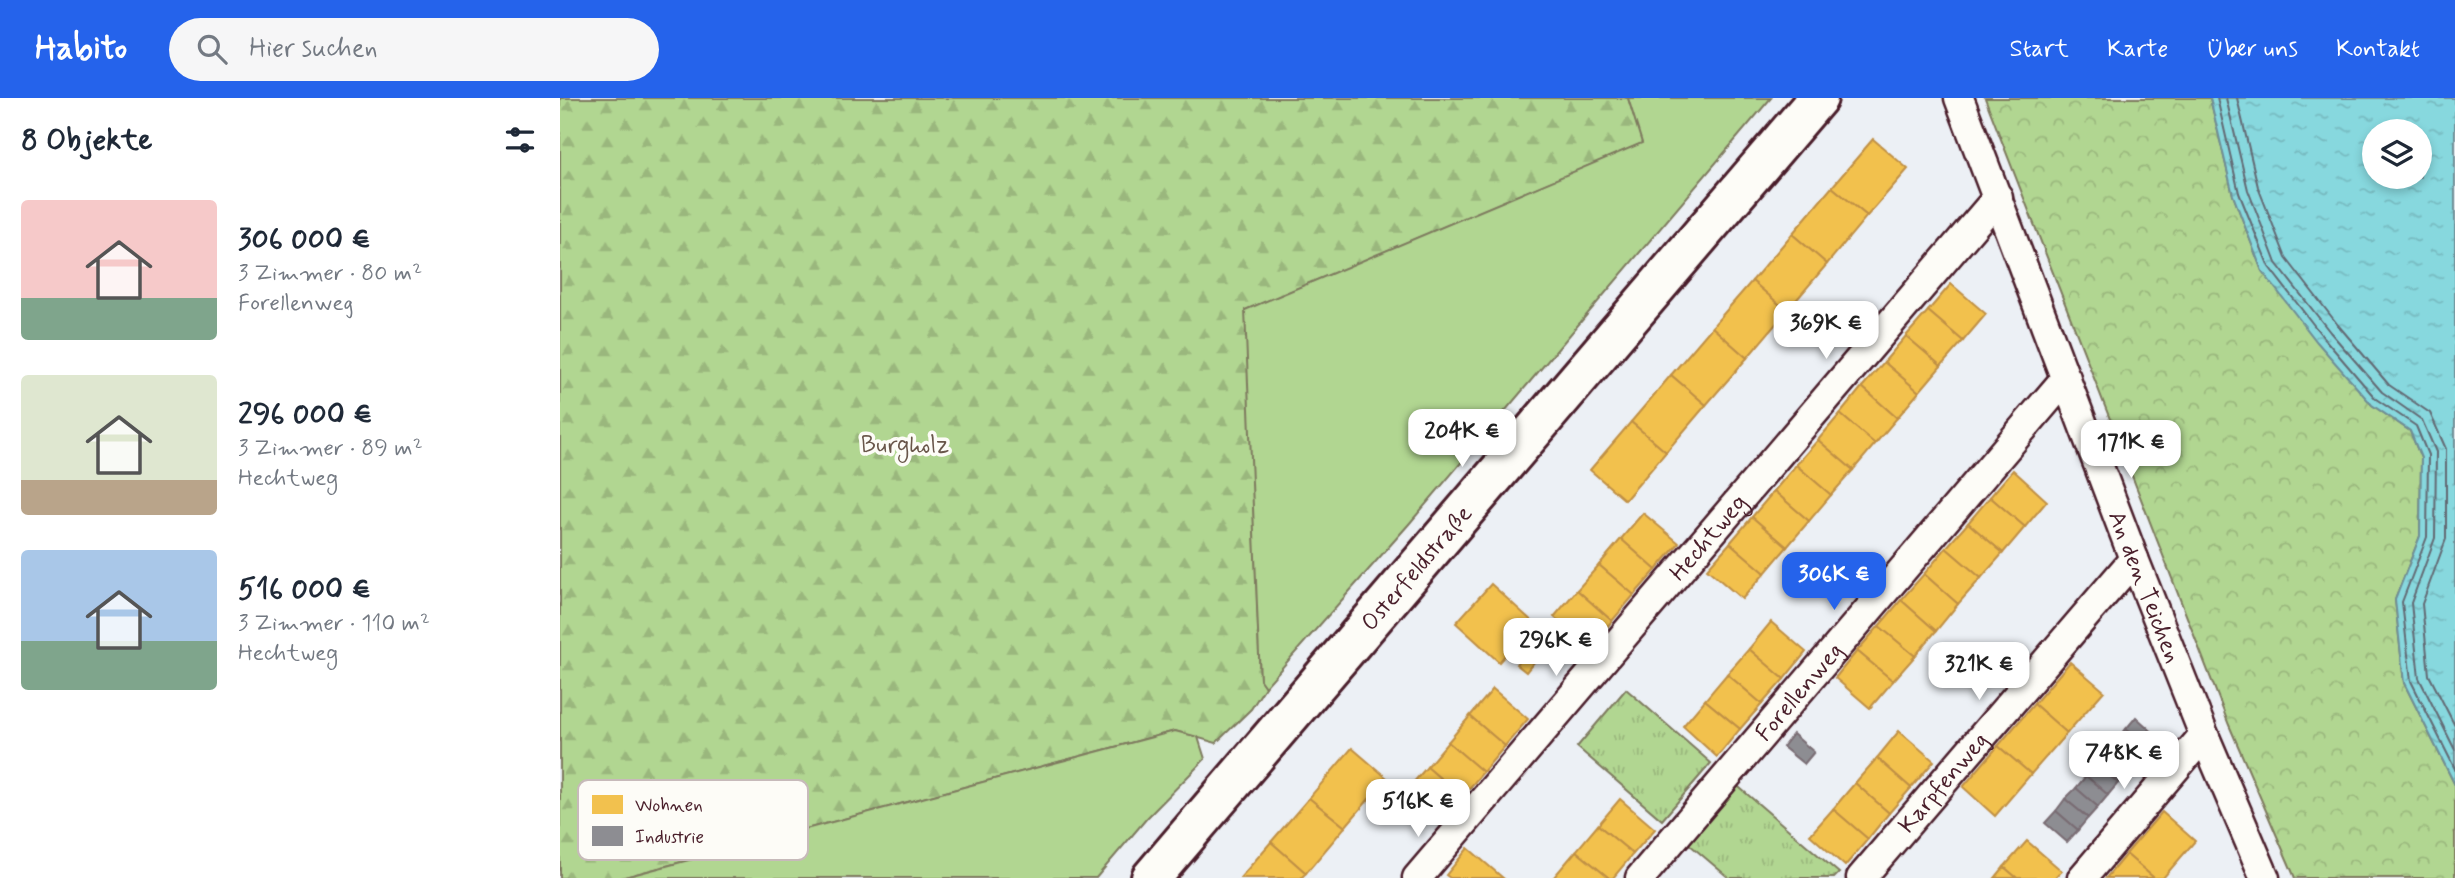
<!DOCTYPE html>
<html lang="de">
<head>
<meta charset="utf-8">
<style>
	body { margin:0; font-family:Mynerve,sans-serif; background:#f6f6f7; color:#1f2937; height:100vh; display:flex; flex-direction:column; font-size:26px; white-space:nowrap }
	* { box-sizing:border-box; margin:0 }
	p { font-size:23px; color:#747a83 }
	.icon { flex:none; width:38px; height:38px; fill:none; stroke:currentColor; stroke-width:2; stroke-linecap:round; stroke-linejoin:round }
	.map { position:relative; flex:1; overflow:hidden }
	.drawer { display:flex; flex-direction:column; background:#fff; width:560px }
	.drawer>* { flex:none }
	.controls { position:absolute; left:1802px; top:21px; display:grid; gap:14px }
	.controls a { display:grid; place-items:center; width:70px; height:70px; border-radius:50%; background:#fff; box-shadow:0 4px 10px #0003; font-size:35px }
	.price { position:absolute; translate:-50% -60px; padding:0 16px; border-radius:14px; background:#fff; color:#222; font-size:23px; line-height:46px; filter:drop-shadow(0 2px 4px #0008) }
	.price::after { content:''; position:absolute; left:50%; top:42px; width:21px; height:16px; margin-left:-10px; background:inherit; clip-path:polygon(0 0,100% 0,50% 100%) }
	.price.selected { background:#2563eb; color:#fff }
	ul { padding:0; list-style:none }
	li { display:flex; align-items:center; gap:21px; height:175px; padding:0 21px }
	li span { display:grid; place-items:center; flex:none; width:196px; height:140px; border-radius:7px; color:#555 }
	li>.icon { margin-inline-start:auto }
	span .icon { width:84px; height:84px; fill:#fffc; stroke-width:1 }
	li b { font-size:30px }
	h2 { display:flex; justify-content:space-between; align-items:center; height:84px; padding:0 21px; font-size:30px }
	header { display:flex; align-items:center; gap:42px; box-sizing:border-box; height:98px; padding:0 35px; background:#2563eb; color:#fff }
	header strong { font-size:33px }
	nav { display:flex; gap:38px; margin-inline-start:auto; font-size:24px }
	.search { width:490px; height:63px; background:#f6f6f7; display:flex; align-items:center; gap:18px; box-sizing:border-box; padding:0 24px; border-radius:38px; color:#747a83; font-size:26px }
	main { display:flex; flex:1; min-height:0 }
	.map>svg:first-child { display:block }
</style>
</head>
<body>
<header>
<strong>Habito</strong>
<div class="search"><svg class="icon" aria-label="search" viewBox="0 0 24 24"><circle cx="10" cy="10" r="6"/><path d="M15 15l6 6"/></svg>Hier suchen</div>
<nav><a>Start</a><a>Karte</a><a>Über uns</a><a>Kontakt</a></nav>
</header>
<main>
<section class="drawer">
<h2>8 Objekte<svg class="icon" aria-label="filters" viewBox="0 0 24 24"><path d="M4 7h16M4 17h16"/><circle cx="9" cy="7" r="2"/><circle cx="15" cy="17" r="2"/></svg></h2>
<ul>
<li><span style="background:linear-gradient(#f6c9c9 70%,#7fa58c 0)"><svg class="icon" aria-label="home" viewBox="0 0 24 24"><path d="M3 11l9-7 9 7M6 9v11h12V9"/></svg></span><div><b>306 000 €</b><p>3 Zimmer · 80 m²</p><p>Forellenweg</p></div></li>
<li><span style="background:linear-gradient(#dfe7d0 75%,#b9a48a 0)"><svg class="icon" aria-label="home" viewBox="0 0 24 24"><path d="M3 11l9-7 9 7M6 9v11h12V9"/></svg></span><div><b>296 000 €</b><p>3 Zimmer · 89 m²</p><p>Hechtweg</p></div></li>
<li><span style="background:linear-gradient(#a9c7e8 65%,#7fa58c 0)"><svg class="icon" aria-label="home" viewBox="0 0 24 24"><path d="M3 11l9-7 9 7M6 9v11h12V9"/></svg></span><div><b>516 000 €</b><p>3 Zimmer · 110 m²</p><p>Hechtweg</p></div></li>
</ul>
</section>
<div class="map">
<svg width="1895" height="780" viewBox="0 0 1895 780">
	<defs>
		<pattern id="grass-tufts" width="24" height="20" patternUnits="userSpaceOnUse" patternTransform="scale(1.75)"><rect width="24" height="20" fill="#b1d691"/><path d="M3 7l-1-3M5 7V3M7 7l1-3M15 17l-1-3M17 17v-4M19 17l1-3" fill="none" stroke="#9ab77d"/></pattern>
		<pattern id="forest-firs" width="22" height="20" patternUnits="userSpaceOnUse" patternTransform="scale(1.75)"><rect width="22" height="20" fill="#b1d691"/><path d="M5 1l3.5 6h-7zM16 11l3.5 6h-7z" fill="#9ab77d"/></pattern>
		<pattern id="park-crowns" width="20" height="18" patternUnits="userSpaceOnUse" patternTransform="scale(1.75)"><rect width="20" height="18" fill="#b1d691"/><path d="M2 6a3 3 0 1 1 6 0M12 15a3 3 0 1 1 6 0" fill="none" stroke="#9ab77d"/></pattern>
		<pattern id="water-ripples" width="26" height="14" patternUnits="userSpaceOnUse" patternTransform="scale(1.75)"><rect width="26" height="14" fill="#87d8de"/><path d="M2 4q2-2 4 0t4 0M15 11q2-2 4 0t4 0" fill="none" stroke="#76b9bf"/></pattern>
	</defs>
	<rect width="100%" height="100%" fill="#ecf0f5"/>
	<filter id="ink" filterUnits="userSpaceOnUse"><feTurbulence type="fractalNoise" baseFrequency=".0143" numOctaves="2"/><feDisplacementMap in="SourceGraphic" scale="14" xChannelSelector="R" yChannelSelector="G"/><feConvolveMatrix kernelMatrix="1 2 1 2 8 2 1 2 1" color-interpolation-filters="sRGB"/></filter>
	<g filter="url(#ink)">
		<g fill="url(#grass-tufts)" stroke="#7e7a5e" stroke-width="2">
			<path d="M1066 591 1151 665 1102 722 1017 649Z"/>
			<path d="M1173 684 1279 775 1274 780H1169L1123 741Z"/>
		</g>
		<path fill="url(#forest-firs)" stroke="#7e7a5e" stroke-width="2" d="M0 0H1068L1083 45 686 212 700 581 705 589 691 611 656 645 615 633 61 780H0Z"/>
		<path fill="url(#park-crowns)" stroke="#7e7a5e" stroke-width="2" d="M1425 0H1650L1673 97 1702 173 1812 307 1850 333 1861 360 1860 438 1835 502 1844 585 1895 687V780H1735L1669 627Z"/>
		<g fill="#b1d691" stroke="#7e7a5e" stroke-width="2">
			<path d="M1068 0H1211L849 426 705 589 700 582 685 212 1082 45Z"/>
			<path d="M615 633 638 639 645 661 587 720 536 780H61Z"/>
		</g>
		<path fill="url(#water-ripples)" stroke="#6f8e96" stroke-width="2" fill-rule="evenodd" d="M1650 0H1895V687L1844 585 1835 502 1860 438 1861 360 1850 333 1812 307 1757 244 1702 173 1673 97ZM1815 33H1860V79H1815Z"/>
		<g fill="#f2c14e" stroke="#c09044" stroke-width="2">
			<path d="M1313 41 1348 71 1307 118 1272 89Z"/>
			<path d="M1272 89 1307 118 1267 166 1232 136Z"/>
			<path d="M1232 136 1267 166 1227 213 1192 183Z"/>
			<path d="M1192 183 1227 213 1187 260 1152 229Z"/>
			<path d="M1391 186 1426 216 1403 243 1368 213Z"/>
			<path d="M1368 213 1403 243 1381 268 1346 238Z"/>
			<path d="M1152 229 1187 260 1146 307 1111 277Z"/>
			<path d="M1346 238 1381 268 1359 294 1324 264Z"/>
			<path d="M1324 264 1359 294 1337 320 1302 289Z"/>
			<path d="M1111 277 1146 307 1106 354 1071 324Z"/>
			<path d="M1302 289 1337 320 1315 346 1280 316Z"/>
			<path d="M1280 316 1315 346 1293 372 1258 342Z"/>
			<path d="M1071 324 1106 354 1065 402 1030 372Z"/>
			<path d="M1258 342 1293 372 1271 397 1236 367Z"/>
			<path d="M1236 367 1271 397 1249 423 1214 393Z"/>
			<path d="M1453 372 1487 403 1465 429 1430 399Z"/>
			<path d="M1214 393 1249 423 1227 449 1192 419Z"/>
			<path d="M1430 399 1465 429 1443 455 1408 425Z"/>
			<path d="M1083 415 1119 445 1096 472 1061 441Z"/>
			<path d="M1192 419 1227 449 1205 475 1170 445Z"/>
			<path d="M1408 425 1443 455 1421 480 1386 450Z"/>
			<path d="M1061 441 1096 472 1074 497 1039 467Z"/>
			<path d="M1170 445 1205 475 1182 501 1147 471Z"/>
			<path d="M1386 450 1421 480 1398 506 1364 476Z"/>
			<path d="M1039 467 1074 497 1052 523 1017 492Z"/>
			<path d="M1364 476 1398 506 1376 533 1341 502Z"/>
			<path d="M931 486 974 525 939 564 896 525Z"/>
			<path d="M1017 492 1052 523 1030 549 994 519Z"/>
			<path d="M1341 502 1376 533 1355 558 1319 528Z"/>
			<path d="M1211 524 1246 554 1224 581 1189 551Z"/>
			<path d="M1319 528 1355 558 1333 583 1297 553Z"/>
			<path d="M973 545 983 553 966 574 956 566Z"/>
			<path d="M1189 551 1224 581 1202 606 1167 576Z"/>
			<path d="M1297 553 1333 583 1310 610 1275 580Z"/>
			<path d="M1510 564 1544 593 1507 635 1474 606Z"/>
			<path d="M1167 576 1202 606 1180 631 1145 602Z"/>
			<path d="M933 591 968 621 945 648 910 618Z"/>
			<path d="M1145 602 1180 631 1157 659 1123 628Z"/>
			<path d="M1474 606 1507 635 1471 676 1438 648Z"/>
			<path d="M910 618 945 648 923 674 888 644Z"/>
			<path d="M1339 633 1374 663 1351 690 1317 660Z"/>
			<path d="M888 644 923 674 902 699 867 669Z"/>
			<path d="M1438 648 1471 676 1435 718 1403 689Z"/>
			<path d="M792 650 827 680 785 729 749 700Z"/>
			<path d="M1317 660 1351 690 1329 715 1295 685Z"/>
			<path d="M867 669 902 699 879 726 844 695Z"/>
			<path d="M1295 685 1329 715 1308 741 1273 711Z"/>
			<path d="M749 700 785 729 746 775 711 744Z"/>
			<path d="M1060 701 1095 731 1073 756 1038 727Z"/>
			<path d="M1273 711 1308 741 1285 768 1250 737Z"/>
			<path d="M1602 714 1635 743 1603 780H1594L1566 756Z"/>
			<path d="M1038 727 1073 756 1053 780H1049L1016 753Z"/>
			<path d="M1467 743 1502 773 1495 780H1457L1444 769Z"/>
			<path d="M711 744 746 775 741 780H680Z"/>
			<path d="M908 750 943 780H890L886 777Z"/>
			<path d="M1016 753 1049 780H993Z"/>
			<path d="M1566 756 1594 780H1546Z"/>
			<path d="M1444 769 1457 780H1435Z"/>
		</g>
		<g fill="#8d8d92" stroke="#796c73" stroke-width="2">
			<path d="M1576 619 1598 639 1588 650 1566 631Z"/>
			<path d="M1566 631 1588 650 1578 662 1556 643Z"/>
			<path d="M1233 636 1254 654 1244 666 1223 649Z"/>
			<path d="M1556 643 1578 662 1568 674 1546 654Z"/>
			<path d="M1546 654 1568 674 1558 685 1536 666Z"/>
			<path d="M1536 666 1558 685 1548 697 1526 678Z"/>
			<path d="M1526 678 1548 697 1538 709 1516 690Z"/>
			<path d="M1516 690 1538 709 1528 720 1505 701Z"/>
			<path d="M1505 701 1528 720 1518 732 1496 713Z"/>
			<path d="M1496 713 1518 732 1507 744 1485 725Z"/>
		</g>
		<g fill="none" stroke-linecap="round" stroke-linejoin="round">
			<g stroke="#626973" stroke-width="2">
				<path d="M1657 0 1679 95 1709 169 1763 239 1816 301 1856 328 1868 357 1867 439 1842 504 1851 583 1895 671"/>
				<path d="M1666 0 1688 92 1716 165 1770 234 1822 294 1862 322 1876 354 1875 440 1851 505 1859 580 1895 652"/>
				<path d="M1677 0 1698 89 1726 160 1778 227 1829 287 1870 315 1886 351V441L1862 506 1869 577 1895 628"/>
			</g>
			<defs>
				<g id="street">
					<path id="s1" d="M1399 0 1574 461 1644 637 1705 780"/>
					<path id="s2" d="M857 780 1438 99"/>
					<path id="s3" d="M1080 780 1506 280"/>
					<path id="s4" d="M1301 780 1574 461"/>
					<path d="M1522 780 1644 637"/>
				</g>
				<g id="secondary">
					<path id="s5" d="M591 780 1258 0"/>
				</g>
			</defs>
			<use href="#street" stroke="#4a1f2b" stroke-width="33"/>
			<use href="#secondary" stroke="#4a1f2b" stroke-width="44"/>
			<use href="#street" stroke="#fdfcf7" stroke-width="28"/>
			<use href="#secondary" stroke="#fdfcf7" stroke-width="38"/>
		</g>
	</g>
	<g text-anchor="middle" stroke-width="7" stroke-linejoin="round" paint-order="stroke">
		<g font-size="24" fill="#69564a" stroke="#fdfcf7">
			<text x="345" y="354">Burgholz</text>
		</g>
		<g font-size="24" fill="#4a1f2b" stroke="#fdfcf7">
			<text dy="8" stroke="none"><textPath href="#s2" startOffset="448">Hechtweg</textPath></text>
			<text dy="8" stroke="none"><textPath href="#s5" startOffset="408">Osterfeldstraße</textPath></text>
			<text dy="8" stroke="none"><textPath href="#s1" startOffset="523">An den Teichen</textPath></text>
			<text dy="8" stroke="none"><textPath href="#s3" startOffset="245">Forellenweg</textPath></text>
			<text dy="8" stroke="none"><textPath href="#s4" startOffset="126">Karpfenweg</textPath></text>
		</g>
	</g>
	<rect x="18" y="682" width="230" height="80" rx="10" fill="#fdfcf7" stroke="#c7baba" stroke-width="2"/>
	<rect x="32" y="697" width="31" height="19" fill="#f2c14e"/>
	<rect x="32" y="728" width="31" height="20" fill="#8d8d92"/>
	<g font-size="19" fill="#4a1f2b">
		<text x="75" y="713">Wohnen</text>
		<text x="75" y="745">Industrie</text>
	</g>
</svg>
<div class="controls">
<a><svg class="icon" aria-label="layers" viewBox="0 0 24 24"><path d="M12 4l9 5-9 5-9-5zM3 14l9 5 9-5"/></svg></a>
</div>
<b class="price" style="left:1266px;top:263px">369K €</b>
<b class="price" style="left:902px;top:371px">204K €</b>
<b class="price" style="left:1571px;top:382px">171K €</b>
<b class="price selected" style="left:1274px;top:514px">306K €</b>
<b class="price" style="left:996px;top:580px">296K €</b>
<b class="price" style="left:1419px;top:604px">321K €</b>
<b class="price" style="left:1564px;top:693px">748K €</b>
<b class="price" style="left:858px;top:741px">516K €</b>
</div>
</main>
</body>
</html>
